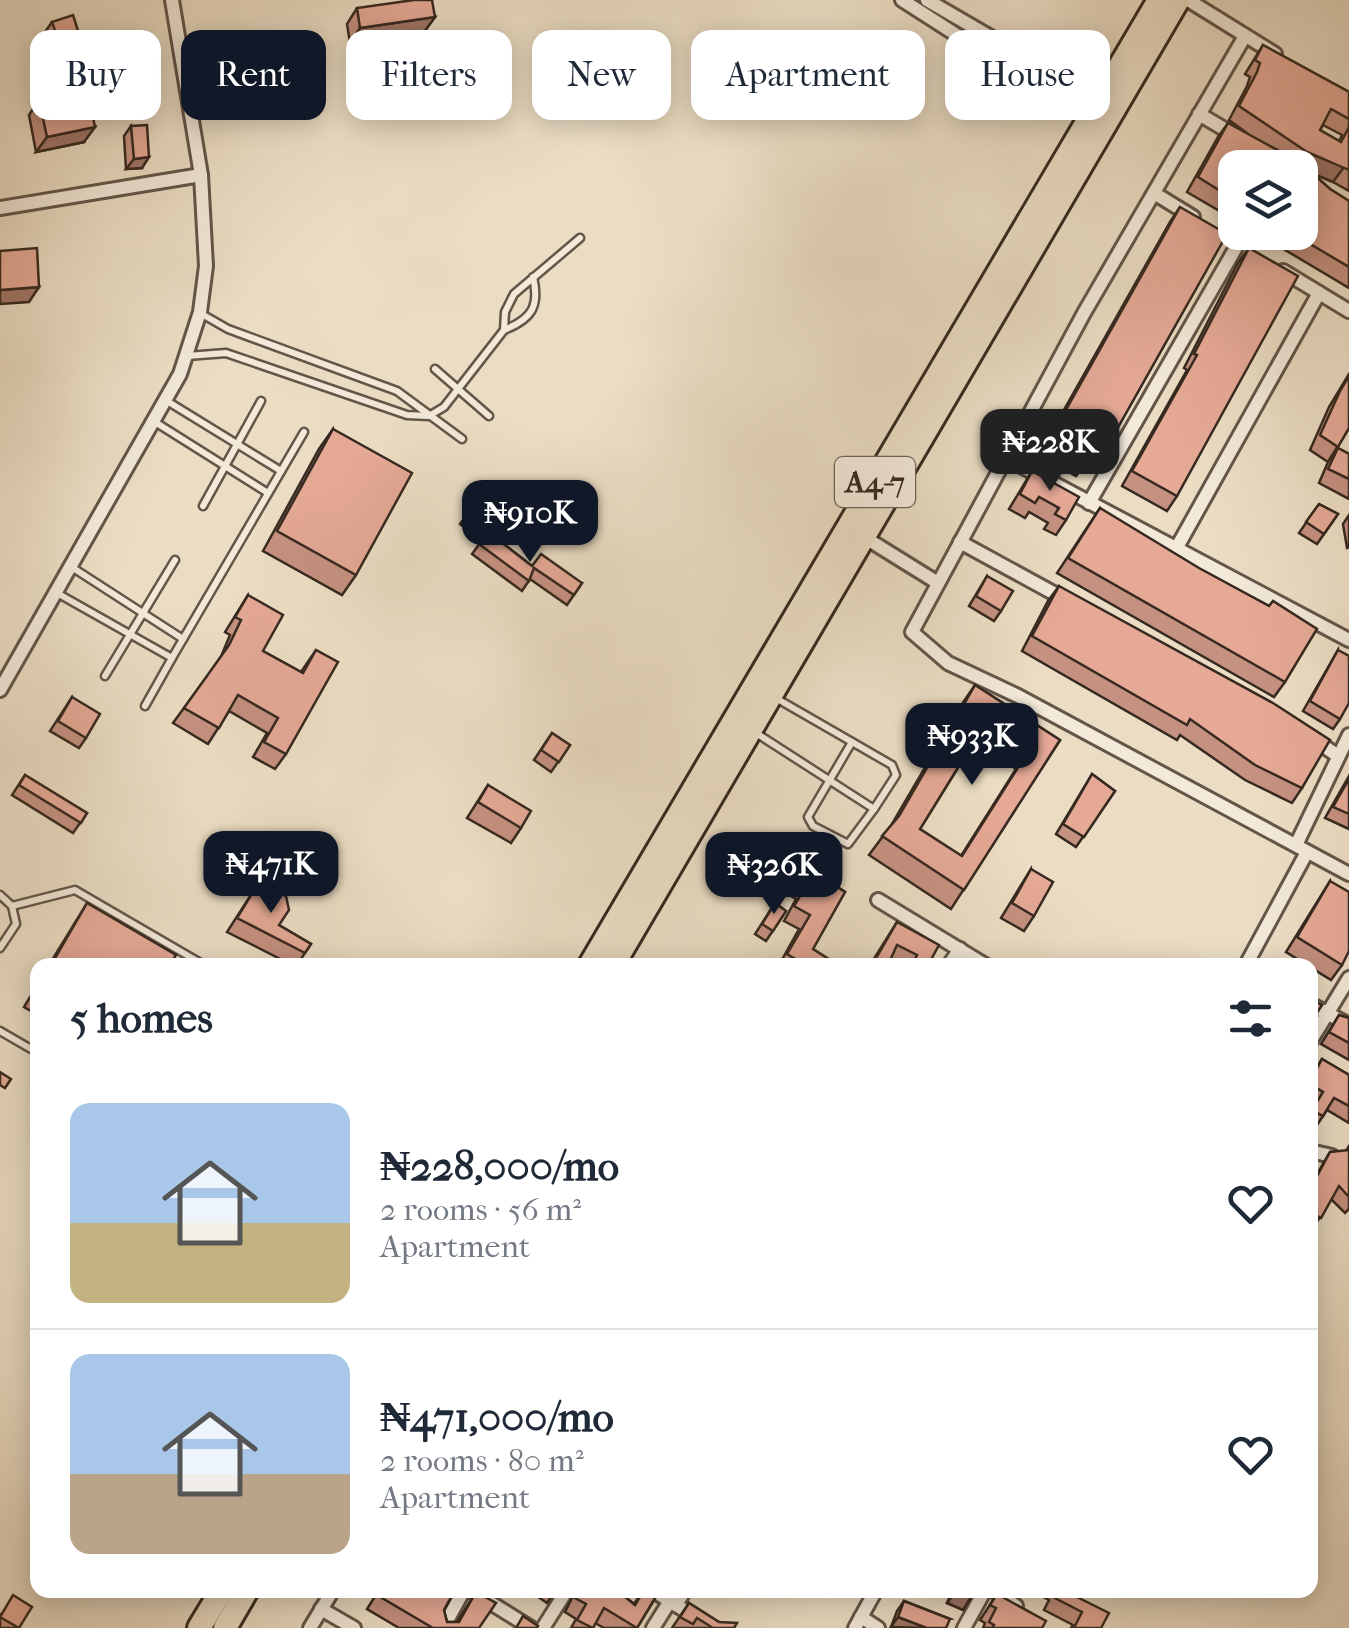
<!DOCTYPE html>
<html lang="en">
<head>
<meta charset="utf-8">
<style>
	body { margin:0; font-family:"IM FELL French Canon",serif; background:#f6f6f7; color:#1f2937; height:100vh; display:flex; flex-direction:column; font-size:38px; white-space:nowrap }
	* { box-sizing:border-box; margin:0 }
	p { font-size:32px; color:#747a83 }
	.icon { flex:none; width:55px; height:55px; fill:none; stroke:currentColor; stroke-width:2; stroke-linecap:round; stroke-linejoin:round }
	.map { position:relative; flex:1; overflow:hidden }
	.side { position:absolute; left:30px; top:958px; width:1288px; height:640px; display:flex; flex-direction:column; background:#fff; border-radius:20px; box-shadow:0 5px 25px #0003 }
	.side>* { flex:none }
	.hud { position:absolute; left:30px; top:30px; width:1290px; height:90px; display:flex; gap:20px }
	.controls { position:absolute; left:1218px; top:150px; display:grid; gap:20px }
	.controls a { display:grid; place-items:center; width:100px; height:100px; border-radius:20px; background:#fff; box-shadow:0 5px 25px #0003; font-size:50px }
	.price { position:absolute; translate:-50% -85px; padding:0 22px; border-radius:20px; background:#111827; color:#fff; font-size:32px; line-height:65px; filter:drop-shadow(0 2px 5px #0008) }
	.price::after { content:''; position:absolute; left:50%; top:60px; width:30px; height:22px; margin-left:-15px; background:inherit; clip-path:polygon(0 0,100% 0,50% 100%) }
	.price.active { background:#222; color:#fff }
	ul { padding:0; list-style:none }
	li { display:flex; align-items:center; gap:30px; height:250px; padding:0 40px }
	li+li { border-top:2px solid #e0e1e3 }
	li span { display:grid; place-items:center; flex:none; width:280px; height:200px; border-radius:20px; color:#555 }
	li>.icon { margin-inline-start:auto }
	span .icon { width:120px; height:120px; fill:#fffc; stroke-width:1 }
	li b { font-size:42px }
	h2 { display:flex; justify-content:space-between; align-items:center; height:120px; padding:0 40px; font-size:42px }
	.tag { padding:0 35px; border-radius:20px; background:#fff; box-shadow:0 5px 25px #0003; font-size:35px; line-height:90px }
	.tag.active { background:#111827; color:#fff }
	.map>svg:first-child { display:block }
</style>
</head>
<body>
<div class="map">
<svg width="1349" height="1628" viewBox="0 0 1349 1628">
	<rect width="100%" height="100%" fill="#ebddc4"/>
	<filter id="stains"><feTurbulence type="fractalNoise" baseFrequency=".002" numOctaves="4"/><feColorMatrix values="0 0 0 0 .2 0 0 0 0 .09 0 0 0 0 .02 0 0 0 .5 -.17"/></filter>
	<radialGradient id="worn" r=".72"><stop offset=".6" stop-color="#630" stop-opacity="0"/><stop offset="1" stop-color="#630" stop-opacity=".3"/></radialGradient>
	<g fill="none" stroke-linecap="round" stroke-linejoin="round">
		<defs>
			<g id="lane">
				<path d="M200 313 228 329 397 391 462 439"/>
				<path d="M504 330C532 319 540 306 533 277"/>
				<path d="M187 356 226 353 407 415 429 416 444 407 504 330 505 312 514 294 580 238"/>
				<path d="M435 369 489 416"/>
				<path d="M167 401 281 471"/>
				<path d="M155 422 268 493"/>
				<path d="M203 506 261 401"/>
				<path d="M70 566 183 639"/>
				<path d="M57 593 172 658 145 706"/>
				<path d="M172 658 304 432"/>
				<path d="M105 676 175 560"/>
				<path d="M756 733 874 809 896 775 892 765 774 697"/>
				<path d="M852 742 808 817 813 826 848 844 874 809"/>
				<path d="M0 895 12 906 16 924 0 948"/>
				<path d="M12 906 75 890 204 965"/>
				<path d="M0 1031 38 1053"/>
			</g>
			<g id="street">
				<path d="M902 0 1094 123"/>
				<path d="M927 0 1102 102"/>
				<path d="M1188 0 1275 54"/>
				<path d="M1245 36 1084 313 912 632 948 663 1018 696 1349 874"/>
				<path d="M1199 114 1236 136"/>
				<path d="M1154 193 1193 217"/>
				<path d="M0 208 201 175"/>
				<path d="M1283 271 1349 311"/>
				<path d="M1006 458 1349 640"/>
				<path d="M1089 503 1238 244"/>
				<path d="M864 537 938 583"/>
				<path d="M960 542 1068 601"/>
				<path d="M1176 549 1319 293"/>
				<path d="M0 690 180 374 200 312 206 266 201 175 172 0"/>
				<path d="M1312 738 1338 756"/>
				<path d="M1296 845 1349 735"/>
				<path d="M878 900 985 965"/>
				<path d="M949 965 960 949"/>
				<path d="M1246 965 1307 852"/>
				<path d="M1310 1004 1349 1025"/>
				<path d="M1310 1042 1349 978"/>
				<path d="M1310 1151 1332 1156"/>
				<path d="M470 1590 531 1628"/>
				<path d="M652 1590 713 1628"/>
				<path d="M993 1590 1016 1606"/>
				<path d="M676 1605 685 1590"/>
				<path d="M321 1609 354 1628"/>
				<path d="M861 1617 878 1628"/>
				<path d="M310 1628 333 1590"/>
				<path d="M443 1628 464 1590"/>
				<path d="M543 1628 567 1590"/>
				<path d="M653 1628 670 1601"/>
				<path d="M855 1628 876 1590"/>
				<path d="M964 1628 985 1590"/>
			</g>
			<g id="highway">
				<path d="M590 965 1159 0"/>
				<path d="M613 965 1178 0"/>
				<path d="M199 1628 222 1590"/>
				<path d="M225 1628 247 1590"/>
			</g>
		</defs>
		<use href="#lane" stroke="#635649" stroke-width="11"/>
		<use href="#street" stroke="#635649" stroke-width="18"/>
		<use href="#highway" stroke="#362920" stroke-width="28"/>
		<use href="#lane" stroke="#f2e9d9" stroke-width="6"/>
		<use href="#street" stroke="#f2e9d9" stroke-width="12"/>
		<use href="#highway" stroke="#ebddc4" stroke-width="22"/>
	</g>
	<g fill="#c59181" stroke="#362920" stroke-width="2.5" fill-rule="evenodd">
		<path d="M357 8 435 17 424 32 350 43 347 24Z"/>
		<path d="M52 22 78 63 58 70 45 32Z"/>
		<path d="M1263 45 1349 92V191L1333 182 1312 173 1330 189 1349 201V288L1255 232H1300L1235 168V220L1187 192 1218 137 1228 123 1247 133 1229 120 1247 86 1250 77 1245 74ZM1323 125 1342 135 1339 141 1320 130Z"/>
		<path d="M39 100 68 108 84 142 36 152 29 115Z"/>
		<path d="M131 126 142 168 126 169 124 136Z"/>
		<path d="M1180 207 1103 454 1093 469 1085 464 1076 476 1062 468 1067 460 1043 447 1170 222Z"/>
		<path d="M1249 248 1177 496 1167 511 1122 486 1187 370 1184 368 1238 263Z"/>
		<path d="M1349 374V428L1328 462 1310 450 1329 407Z"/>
		<path d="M333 429 356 575 342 595 263 551 319 449Z"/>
		<path d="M1338 448 1349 454V499L1319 483 1328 462Z"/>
		<path d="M1032 471 1066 520 1056 535 1044 529 1048 523 1029 512 1025 518 1009 509Z"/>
		<path d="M1319 504 1338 514 1317 544 1299 533Z"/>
		<path d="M1100 508 1285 682 1274 697 1057 573Z"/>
		<path d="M470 510 487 523 477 537 460 524Z"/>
		<path d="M1349 515V547L1347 548 1343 524Z"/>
		<path d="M488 532 532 566 582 583 567 605 530 579 522 591 472 554Z"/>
		<path d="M987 576 1001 611 994 621 969 606Z"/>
		<path d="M1059 586 1302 788 1292 803 1245 780 1180 735 1177 740 1022 651 1048 601Z"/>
		<path d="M248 595 263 651 301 672 316 650 286 754 275 769 253 757 267 733 229 711 208 744 173 723 220 659 230 635 225 632Z"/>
		<path d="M1338 650 1340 719 1333 729 1303 711Z"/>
		<path d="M975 685 1060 740 951 909 869 855 892 824 962 704ZM974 742 1016 769 961 856 920 829Z"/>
		<path d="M72 697 86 738 79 748 50 731Z"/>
		<path d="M552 733 570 745 551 772 534 760Z"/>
		<path d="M1092 774 1115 791 1076 847 1056 834Z"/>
		<path d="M25 775 87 813 73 833 12 795Z"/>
		<path d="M1349 776V829L1325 818Z"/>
		<path d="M488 785 521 828 511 843 467 818Z"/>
		<path d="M789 856 845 892 813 949 838 965H779L799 929 784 921 796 899 771 885Z"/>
		<path d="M1031 869 1034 916 1024 931 1001 918Z"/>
		<path d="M1330 881 1342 965 1331 980 1310 967V965H1307L1286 952Z"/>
		<path d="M258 884 279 925 311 944 297 965H292L227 932Z"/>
		<path d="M87 903 170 965H49Z"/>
		<path d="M775 903 786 911 766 941 755 934Z"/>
		<path d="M897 922 928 965H896L889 962 888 965H870Z"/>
		<path d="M38 984V1015L24 1007Z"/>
		<path d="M1339 1015 1349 1018V1060L1321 1044Z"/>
		<path d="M1322 1059 1349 1075V1123L1327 1110 1315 1128 1310 1126V1112L1315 1104 1310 1101V1078Z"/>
		<path d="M1349 1146V1209L1345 1213 1331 1199 1312 1230 1310 1228V1186L1330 1152 1346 1151Z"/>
		<path d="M379 1590H455L444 1610 447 1622H457L476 1592 479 1628H399L367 1609Z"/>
		<path d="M528 1590H556L547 1603Z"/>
		<path d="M576 1590H617L634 1604 643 1590H660L637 1628H604L595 1623 593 1628H571L576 1619 565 1612Z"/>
		<path d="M942 1590H975L963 1610 947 1603 951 1593Z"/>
		<path d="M1030 1590H1073L1071 1594 1101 1628H1071L1073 1625 1044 1610 1049 1600Z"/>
		<path d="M997 1594 1042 1628H983L985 1623 980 1620Z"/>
		<path d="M904 1601 950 1619 891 1627 897 1611Z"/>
		<path d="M689 1603 719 1622 734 1628H672Z"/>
		<path d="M0 1614 19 1628H0Z"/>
	</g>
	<g fill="#a07669" stroke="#362920" stroke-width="2.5">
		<path d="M435 17 424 32 350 43 360 28Z"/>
		<path d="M85 53 78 63 58 70 65 60Z"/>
		<path d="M95 127 84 142 36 152 47 137Z"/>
		<path d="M1307 152 1344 167 1333 182 1297 167Z"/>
		<path d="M149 157 142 168 126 169 134 159Z"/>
		<path d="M39 287 29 302 0 304V290Z"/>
		<path d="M957 1590H963L973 1594 963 1610 947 1603Z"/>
		<path d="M898 1617 927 1628 891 1627Z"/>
	</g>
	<g fill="#e5a996" stroke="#362920" stroke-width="2.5" fill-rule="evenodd">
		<path d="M414 0H432L435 17 360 28 357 8Z"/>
		<path d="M73 15 85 53 65 60 52 22Z"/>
		<path d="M1263 45 1349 92V119L1331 109 1320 130 1341 142 1349 127V170L1307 152 1239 106 1257 72 1260 63 1255 60Z"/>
		<path d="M65 95 68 108 90 103 95 127 47 137 39 100Z"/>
		<path d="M1228 123 1301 163 1330 189 1349 201V267L1290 232H1300V168H1235V200L1198 177Z"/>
		<path d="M147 125 149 157 134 159 131 126Z"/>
		<path d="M1180 207 1227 234 1103 454 1095 450 1086 462 1072 454 1077 446 1053 433Z"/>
		<path d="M37 248 39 287 0 290V251Z"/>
		<path d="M1249 248 1298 276 1177 496 1132 471 1197 355 1194 354Z"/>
		<path d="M1349 376V428L1338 447 1320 435 1340 391Z"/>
		<path d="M333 429 412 473 356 575 277 531Z"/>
		<path d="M1338 448 1349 454V479L1328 469Z"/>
		<path d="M1032 471 1079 497 1066 520 1055 514 1059 508 1039 497 1035 503 1020 494Z"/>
		<path d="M1319 504 1338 514 1324 534 1306 522Z"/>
		<path d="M1100 508 1199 568 1269 606 1273 601 1317 629 1285 682 1068 558Z"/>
		<path d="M470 510 487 523 480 532 464 519Z"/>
		<path d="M488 532 532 566 541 554 582 583 574 595 534 568 529 581 479 544Z"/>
		<path d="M987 576 1013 591 1001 611 976 596Z"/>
		<path d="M1059 586 1273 703 1330 740 1302 788 1255 765 1190 719 1187 725 1032 636Z"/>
		<path d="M248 595 283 615 263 651 303 673 316 650 338 662 286 754 264 742 278 718 238 695 219 728 184 708 229 645 241 620 235 617Z"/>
		<path d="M1338 650 1349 656V703L1340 719 1310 701Z"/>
		<path d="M975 685 1060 740 964 890 882 836 899 816ZM986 722 1029 750 962 856 920 829Z"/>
		<path d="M72 697 100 714 86 738 58 721Z"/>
		<path d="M552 733 570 745 559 762 541 750Z"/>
		<path d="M1092 774 1115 791 1084 837 1063 824Z"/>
		<path d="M25 775 87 813 81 823 19 785Z"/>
		<path d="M1349 779V814L1333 807Z"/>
		<path d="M488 785 531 811 521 828 478 802Z"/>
		<path d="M789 856 845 892 813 949 838 965H806L787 954 810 915 794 906 807 884 781 871Z"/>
		<path d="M1031 869 1053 882 1034 916 1012 903Z"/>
		<path d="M1330 881 1349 892V951L1342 965 1297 937Z"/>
		<path d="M258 884 286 896 289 910 279 925 311 944 305 953 237 918Z"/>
		<path d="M87 903 176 955 170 965H51Z"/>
		<path d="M775 903 786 911 773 931 762 924Z"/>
		<path d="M897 922 939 945 928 965H912L917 955 897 945 888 965H872Z"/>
		<path d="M1310 999 1322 1005 1310 1024Z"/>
		<path d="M1339 1015 1349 1018V1043L1329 1032Z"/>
		<path d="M1322 1059 1349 1075V1106L1334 1098 1323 1116 1312 1110 1323 1092 1310 1084V1081Z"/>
		<path d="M0 1072 11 1079 5 1088 0 1085Z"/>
		<path d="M1349 1150V1197L1339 1186 1321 1218 1310 1212V1189L1330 1152Z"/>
		<path d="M380 1590H455L444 1610 447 1622H459L476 1592 496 1603 479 1628H433L377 1595Z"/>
		<path d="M579 1590H617L635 1605 644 1590H660L637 1628 604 1608 593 1628 577 1620 586 1604 575 1598Z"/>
		<path d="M1057 1590H1073L1071 1594 1109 1613 1101 1628H1074L1082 1612 1053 1597Z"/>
		<path d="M997 1594 1046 1621 1042 1628H992L994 1625 989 1622 996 1608 990 1605Z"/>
		<path d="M13 1595 32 1607 19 1628 0 1617Z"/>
		<path d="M904 1601 950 1619 946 1628H927L898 1617Z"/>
		<path d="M689 1603 719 1622 737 1623 734 1628H713L697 1618 693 1624 680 1617Z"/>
		<path d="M523 1616 538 1626 537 1628H516Z"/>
	</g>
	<g text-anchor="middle" stroke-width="8" stroke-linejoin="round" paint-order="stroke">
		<rect fill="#f2e9d9" stroke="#6e6358" stroke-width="2.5" x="835" y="457" width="80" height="50" rx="8"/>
		<g font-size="30" font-weight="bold" fill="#362920">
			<text x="875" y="492">A4-7</text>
		</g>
	</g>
	<rect width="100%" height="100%" filter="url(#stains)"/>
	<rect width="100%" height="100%" fill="url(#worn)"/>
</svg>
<div class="controls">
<a><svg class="icon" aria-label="layers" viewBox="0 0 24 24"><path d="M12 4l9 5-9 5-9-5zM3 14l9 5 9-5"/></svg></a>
</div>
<b class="price active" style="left:1050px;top:494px">₦228K</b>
<b class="price" style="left:530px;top:565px">₦910K</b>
<b class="price" style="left:972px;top:788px">₦933K</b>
<b class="price" style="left:271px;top:916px">₦471K</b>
<b class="price" style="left:774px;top:917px">₦326K</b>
<div class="hud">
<a class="tag">Buy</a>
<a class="tag active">Rent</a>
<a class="tag">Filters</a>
<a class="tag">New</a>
<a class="tag">Apartment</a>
<a class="tag">House</a>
</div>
<section class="side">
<h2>5 homes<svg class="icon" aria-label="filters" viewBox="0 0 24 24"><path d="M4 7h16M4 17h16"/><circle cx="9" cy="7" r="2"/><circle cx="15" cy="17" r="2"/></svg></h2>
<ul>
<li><span style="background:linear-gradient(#a9c7e8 60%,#c2b280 0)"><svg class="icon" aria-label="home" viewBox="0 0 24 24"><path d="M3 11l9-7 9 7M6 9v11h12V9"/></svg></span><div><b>₦228,000/mo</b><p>2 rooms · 56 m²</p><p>Apartment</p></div><svg class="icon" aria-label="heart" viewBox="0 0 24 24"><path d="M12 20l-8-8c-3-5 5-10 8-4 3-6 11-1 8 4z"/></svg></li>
<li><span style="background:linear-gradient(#a9c7e8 60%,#b9a48a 0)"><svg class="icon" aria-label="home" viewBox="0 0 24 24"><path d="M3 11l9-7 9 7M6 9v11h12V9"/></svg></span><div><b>₦471,000/mo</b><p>2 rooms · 80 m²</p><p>Apartment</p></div><svg class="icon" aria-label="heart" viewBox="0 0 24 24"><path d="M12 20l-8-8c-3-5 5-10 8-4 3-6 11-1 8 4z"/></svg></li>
</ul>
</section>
</div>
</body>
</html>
